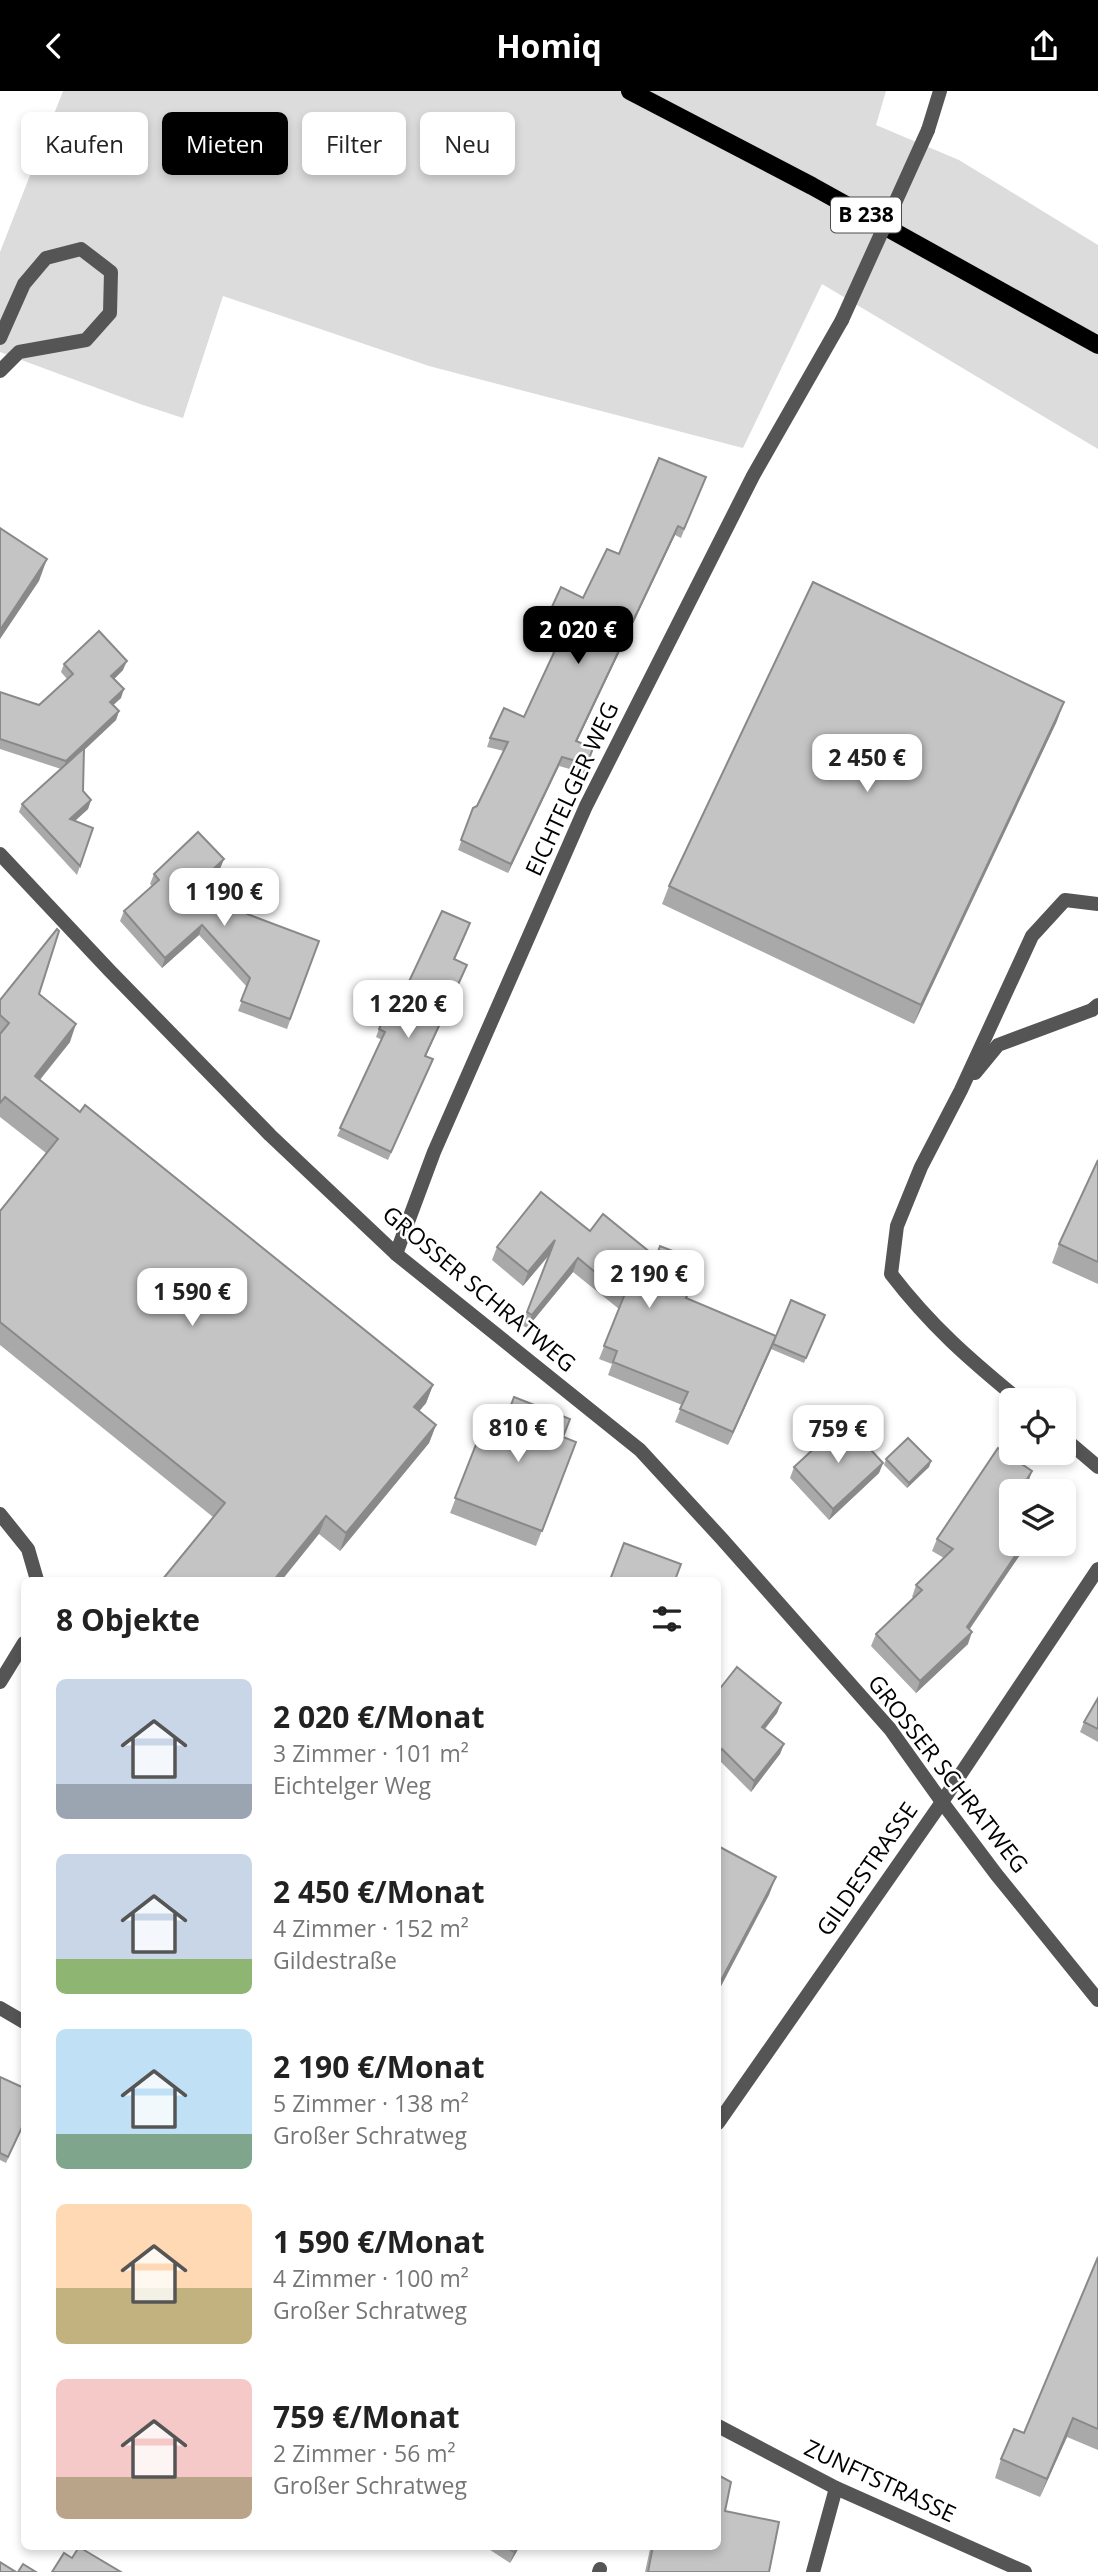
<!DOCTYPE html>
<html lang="de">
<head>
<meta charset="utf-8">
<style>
	body { margin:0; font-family:"Open Sans",sans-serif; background:#f2f2f2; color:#222; height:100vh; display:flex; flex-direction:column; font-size:26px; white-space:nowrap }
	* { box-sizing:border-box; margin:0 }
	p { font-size:23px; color:#767676 }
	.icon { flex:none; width:38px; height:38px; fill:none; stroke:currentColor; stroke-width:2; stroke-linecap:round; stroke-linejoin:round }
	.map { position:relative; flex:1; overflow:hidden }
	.details { position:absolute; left:21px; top:1486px; width:700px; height:973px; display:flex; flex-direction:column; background:#fff; border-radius:10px; box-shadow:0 4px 10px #0003 }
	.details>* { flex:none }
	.top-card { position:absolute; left:21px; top:21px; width:700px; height:63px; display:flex; gap:14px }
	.fabs { position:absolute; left:999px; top:1297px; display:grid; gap:14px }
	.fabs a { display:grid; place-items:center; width:77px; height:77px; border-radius:10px; background:#fff; box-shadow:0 4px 10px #0003; font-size:35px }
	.price { position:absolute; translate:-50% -60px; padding:0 16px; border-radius:14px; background:#fff; color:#222; font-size:23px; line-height:46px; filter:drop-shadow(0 2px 4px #0008) }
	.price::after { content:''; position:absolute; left:50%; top:42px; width:21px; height:16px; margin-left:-10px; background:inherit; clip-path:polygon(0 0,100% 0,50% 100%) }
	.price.active { background:#000; color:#fff }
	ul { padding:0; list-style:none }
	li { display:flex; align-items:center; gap:21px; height:175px; padding:0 35px }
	li span { display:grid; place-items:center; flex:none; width:196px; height:140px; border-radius:10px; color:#555 }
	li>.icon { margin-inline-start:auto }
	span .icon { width:84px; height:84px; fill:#fffc; stroke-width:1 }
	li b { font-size:30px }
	h2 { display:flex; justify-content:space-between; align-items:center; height:84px; padding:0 35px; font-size:30px }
	.pill { padding:0 24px; border-radius:10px; background:#fff; box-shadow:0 4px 10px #0003; font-size:24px; line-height:63px }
	.pill.active { background:#000; color:#fff }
	header { display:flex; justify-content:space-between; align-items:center; height:91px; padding:0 35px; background:#000; color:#fff; font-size:32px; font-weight:700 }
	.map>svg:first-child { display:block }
</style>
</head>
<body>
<header><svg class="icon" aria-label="back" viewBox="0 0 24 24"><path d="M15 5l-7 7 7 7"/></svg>Homiq<svg class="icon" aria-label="share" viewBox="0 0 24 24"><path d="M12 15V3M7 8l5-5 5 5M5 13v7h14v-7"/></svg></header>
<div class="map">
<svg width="1098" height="2481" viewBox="0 0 1098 2481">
	<rect width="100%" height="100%" fill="#fff"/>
	<path fill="#dcdcdc" d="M63 0H886L876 34 959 69 1098 154V358L822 193 743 357 429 275 223 205 183 327 140 313 0 261V161Z"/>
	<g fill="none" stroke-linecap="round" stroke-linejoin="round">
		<defs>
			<path id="primary" d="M630 0 812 95 1098 254"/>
		</defs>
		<use href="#primary" stroke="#dbdbdb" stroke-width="21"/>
		<g stroke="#555" stroke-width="14">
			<path d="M0 247 24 193 46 167 81 158 111 181 110 222 86 249 19 261 0 280"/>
			<path d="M942 1711 996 1783 1098 1909"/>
			<path d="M599 2481 600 2478"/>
		</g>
		<g stroke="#555" stroke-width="14">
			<path d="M928 39 940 0"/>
			<path d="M0 763 110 880 270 1044 396 1163 640 1359 722 1448 890 1638 942 1711"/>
			<path d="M975 982 998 954 1092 919 1098 914"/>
			<path d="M396 1163 434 1061 586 715 753 385 842 229"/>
			<path d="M1019 1309C969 1268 931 1235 891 1183L897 1135 921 1076 961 999 1032 845 1065 809 1098 813"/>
			<path d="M1064 1347 1098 1376"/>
			<path d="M0 1423 28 1458 37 1489"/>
			<path d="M0 1591 24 1552"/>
			<path d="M0 1917 24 1931"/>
			<path d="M718 2032 942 1711 1098 1478"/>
			<path d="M718 2335 836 2397 1025 2481"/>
			<path d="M813 2481 836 2397"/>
		</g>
		<use href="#primary" stroke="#000" stroke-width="18"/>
		<path stroke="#555" stroke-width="14" d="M842 229 928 39"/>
	</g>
	<g fill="#a9a9a9">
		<path d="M702 395 681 447 675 444 577 650 593 657 584 682 559 675 508 782 458 759 473 717 477 715 504 660 487 656 490 647 524 626 554 562 536 553 539 544 583 507 619 463Z"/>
		<path d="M64 573 123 579 114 588 121 607 113 614 119 620 116 629 84 659 83 700 91 709 88 718 75 730 93 737 77 784 19 721 22 713 61 678 0 658V601L39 614 67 588 61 581Z"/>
		<path d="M1057 630 914 933 662 813 669 795Z"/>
		<path d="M220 778 201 796 247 823 319 850 287 938 238 920 247 896 199 844 162 877 120 830 124 820 152 795 150 793 154 783Z"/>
		<path d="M467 841 455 868 467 874 426 965 433 968 388 1069 337 1045 382 949 376 946 379 938 398 914Z"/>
		<path d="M39 903 70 951 40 989 80 1021 433 1294 426 1312 419 1320 436 1334 429 1352 340 1460 319 1443 213 1426 0 1254V1120L46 1062 0 1026V909Z"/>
		<path d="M1098 1069V1193L1052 1172 1059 1153Z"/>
		<path d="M590 1140 687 1207 776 1245 823 1229 804 1272 771 1258 728 1354 675 1331 682 1314 608 1284 612 1273 599 1268 619 1218 573 1181 527 1237 522 1234 549 1163 523 1195 492 1169 497 1156Z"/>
		<path d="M490 1318 576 1351 536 1455 450 1422Z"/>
		<path d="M886 1368 931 1370 929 1376 907 1397 884 1374Z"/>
		<path d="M883 1372 879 1382 829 1429 790 1387 794 1376Z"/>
		<path d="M1032 1380 1026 1395 1012 1452H1028L969 1538 968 1553 916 1602 871 1555 876 1543 914 1507 912 1506 916 1494 944 1467 932 1460 937 1448Z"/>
		<path d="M718 1600 781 1612 777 1622 765 1638 784 1653 780 1663 751 1701 718 1668Z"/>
		<path d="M1098 1607V1651L1080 1641 1084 1631Z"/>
		<path d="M0 1986 24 2033 6 2072 0 2069Z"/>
		<path d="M1098 2166V2359L1067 2346 1040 2406 995 2387 1001 2368 1024 2342Z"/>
		<path d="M725 2420 769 2481H645L650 2458 637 2455H718Z"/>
		<path d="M484 2455H520L510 2472Z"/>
	</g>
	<g fill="#898989">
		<path d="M678 435 675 444 573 659 576 650Z"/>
		<path d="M47 468 39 490 0 548V539Z"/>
		<path d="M127 570 123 579 108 594 111 585Z"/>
		<path d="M124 598 121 607 107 620 110 611Z"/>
		<path d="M1064 611 1057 630 914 933 921 914Z"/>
		<path d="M119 620 116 629 63 679 66 670Z"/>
		<path d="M562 666 559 675 508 782 511 773Z"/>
		<path d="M91 709 88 718 67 737 70 728Z"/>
		<path d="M224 768 220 778 192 804 196 794Z"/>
		<path d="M202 834 199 844 162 877 165 867Z"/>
		<path d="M467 874 464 882 422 973 425 965Z"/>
		<path d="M76 933 70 951 28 1003 35 985Z"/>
		<path d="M555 1149 550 1163 523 1195 528 1181Z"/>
		<path d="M578 1167 573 1181 527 1237 532 1224Z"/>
		<path d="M776 1245 771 1259 728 1354 733 1341Z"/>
		<path d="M433 1294 426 1312 407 1335 414 1316Z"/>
		<path d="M436 1334 429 1352 340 1460 346 1442Z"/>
		<path d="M931 1370 929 1376 907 1397 909 1392Z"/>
		<path d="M883 1372 879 1382 829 1429 833 1418Z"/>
		<path d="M1032 1380 1028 1392 1023 1400 1024 1393Z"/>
		<path d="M326 1425 319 1443 282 1489H274Z"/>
		<path d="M1024 1452H1028L963 1548 967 1536Z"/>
		<path d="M972 1541 968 1553 916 1602 920 1590Z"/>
		<path d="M781 1612 777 1622 758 1646 762 1636Z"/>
		<path d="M784 1653 780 1663 751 1701 754 1690Z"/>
		<path d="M776 1786 769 1804 718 1901V1895Z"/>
		<path d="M1073 2327 1067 2346 1040 2406 1047 2388Z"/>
		<path d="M518 2455H520L510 2472 514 2461Z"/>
	</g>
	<g fill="#c4c4c4" stroke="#898989" stroke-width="2">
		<path d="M659 367 706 386 684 438 678 435 576 650 593 657 587 673 562 666 511 773 461 749 473 717 477 715 508 651 490 647 504 617 524 626 558 553 539 544 561 496 583 507 607 458 619 463Z"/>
		<path d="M0 437 47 468 0 539Z"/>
		<path d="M813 491 1064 611 921 914 669 795Z"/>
		<path d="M99 540 127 570 111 585 124 598 110 611 119 620 66 670 0 648V601L39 614 73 583 64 573Z"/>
		<path d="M84 657 83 700 91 709 70 728 93 737 80 775 22 713Z"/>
		<path d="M198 741 224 768 196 794 250 813 247 823 319 850 290 928 241 910 250 887 202 834 165 867 124 820 159 789 154 783Z"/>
		<path d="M442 820 470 832 454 868 467 874 425 965 433 968 391 1061 340 1037 385 941 379 938 391 911 398 914Z"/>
		<path d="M57 838 59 840 39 903 76 933 35 985 80 1021 85 1014 433 1294 414 1316 436 1334 346 1442 326 1425 274 1489H162L225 1412 0 1231V1120L58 1048 5 1006 0 1012V943L9 932 0 924V909Z"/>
		<path d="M1098 1069V1171L1059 1153Z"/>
		<path d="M541 1101 590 1140 603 1123 656 1166 660 1155 701 1171 686 1207 776 1245 733 1341 680 1318 688 1301 613 1271 617 1260 604 1255 624 1205 578 1167 532 1224 527 1221 555 1149 528 1181 497 1156Z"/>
		<path d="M791 1209 825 1224 806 1267 773 1253 776 1245Z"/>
		<path d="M514 1306 570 1328 563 1346 576 1351 542 1440 455 1407 490 1318 507 1325Z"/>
		<path d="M844 1330 883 1372 833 1418 794 1376Z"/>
		<path d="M908 1347 931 1370 909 1392 886 1368Z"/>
		<path d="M998 1357 1032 1380 1024 1393 1034 1400H1012V1452H1024L967 1536 972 1541 920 1590 876 1543 922 1499 916 1494 953 1458 937 1448Z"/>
		<path d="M624 1452 681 1473 675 1489H610Z"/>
		<path d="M737 1576 781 1612 762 1636 784 1653 754 1690 722 1658 718 1663V1600Z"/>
		<path d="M1098 1607V1638L1084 1631Z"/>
		<path d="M718 1755 776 1786 718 1895Z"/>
		<path d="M0 1986 24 1997V2032L8 2066 0 2062Z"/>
		<path d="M1098 2166V2338L1073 2327 1047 2388 1001 2368 1014 2338 1024 2342Z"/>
		<path d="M718 2384 731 2391 725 2420 779 2431 769 2481H648L653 2455H718Z"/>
		<path d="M504 2455H518L514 2461Z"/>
		<path d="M79 2456 121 2481H52L64 2462 72 2467Z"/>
		<path d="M0 2471 16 2481H0Z"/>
		<path d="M23 2473 36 2481H18Z"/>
	</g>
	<g text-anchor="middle" stroke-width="5" stroke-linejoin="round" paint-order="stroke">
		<rect fill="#fff" stroke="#4c4c4c" stroke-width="2" x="831" y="106.5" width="70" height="35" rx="5"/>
		<g font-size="21" font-weight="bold" fill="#000">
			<text x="866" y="131">B 238</text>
		</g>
		<g font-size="23" fill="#000" stroke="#fff">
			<text transform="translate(572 698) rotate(-65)" y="8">EICHTELGER WEG</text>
			<text transform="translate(479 1198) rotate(40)" y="8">GROSSER SCHRATWEG</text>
			<text transform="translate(948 1683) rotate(52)" y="8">GROSSER SCHRATWEG</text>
			<text transform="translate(867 1778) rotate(-55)" y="8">GILDESTRASSE</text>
			<text transform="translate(880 2390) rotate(25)" y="8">ZUNFTSTRASSE</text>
		</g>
	</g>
</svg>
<div class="fabs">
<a><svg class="icon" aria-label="locate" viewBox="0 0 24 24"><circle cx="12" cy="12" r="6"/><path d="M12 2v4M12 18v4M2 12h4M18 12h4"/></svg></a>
<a><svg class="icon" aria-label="layers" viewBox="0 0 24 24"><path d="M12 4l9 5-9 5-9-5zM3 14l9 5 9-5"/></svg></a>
</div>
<b class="price active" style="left:578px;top:575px">2 020 €</b>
<b class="price" style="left:867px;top:703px">2 450 €</b>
<b class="price" style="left:224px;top:837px">1 190 €</b>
<b class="price" style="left:408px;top:949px">1 220 €</b>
<b class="price" style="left:649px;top:1219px">2 190 €</b>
<b class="price" style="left:192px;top:1237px">1 590 €</b>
<b class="price" style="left:518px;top:1373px">810 €</b>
<b class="price" style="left:838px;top:1374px">759 €</b>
<div class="top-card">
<a class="pill">Kaufen</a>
<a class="pill active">Mieten</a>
<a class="pill">Filter</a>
<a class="pill">Neu</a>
</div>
<section class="details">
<h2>8 Objekte<svg class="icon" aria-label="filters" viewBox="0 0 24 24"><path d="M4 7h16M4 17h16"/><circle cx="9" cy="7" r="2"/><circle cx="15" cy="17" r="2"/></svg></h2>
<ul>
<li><span style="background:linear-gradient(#c9d6e8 75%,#9aa5b1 0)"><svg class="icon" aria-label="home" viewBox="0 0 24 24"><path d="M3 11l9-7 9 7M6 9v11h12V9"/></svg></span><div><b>2 020 €/Monat</b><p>3 Zimmer · 101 m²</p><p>Eichtelger Weg</p></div></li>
<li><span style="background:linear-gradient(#c9d6e8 75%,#8fb573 0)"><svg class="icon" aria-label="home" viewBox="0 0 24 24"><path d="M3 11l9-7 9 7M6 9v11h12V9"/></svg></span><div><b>2 450 €/Monat</b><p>4 Zimmer · 152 m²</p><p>Gildestraße</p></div></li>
<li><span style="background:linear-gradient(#bfe0f5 75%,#7fa58c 0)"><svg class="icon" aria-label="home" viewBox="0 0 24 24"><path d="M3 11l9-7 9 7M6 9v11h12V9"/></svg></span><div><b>2 190 €/Monat</b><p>5 Zimmer · 138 m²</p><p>Großer Schratweg</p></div></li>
<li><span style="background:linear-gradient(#ffd9b3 60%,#c2b280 0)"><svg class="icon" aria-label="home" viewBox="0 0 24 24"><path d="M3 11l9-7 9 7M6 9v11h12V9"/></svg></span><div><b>1 590 €/Monat</b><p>4 Zimmer · 100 m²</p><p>Großer Schratweg</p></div></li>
<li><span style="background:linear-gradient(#f6c9c9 70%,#b9a48a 0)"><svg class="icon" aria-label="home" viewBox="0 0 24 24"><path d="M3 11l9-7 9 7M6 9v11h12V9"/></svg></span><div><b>759 €/Monat</b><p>2 Zimmer · 56 m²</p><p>Großer Schratweg</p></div></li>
</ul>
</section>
</div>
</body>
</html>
